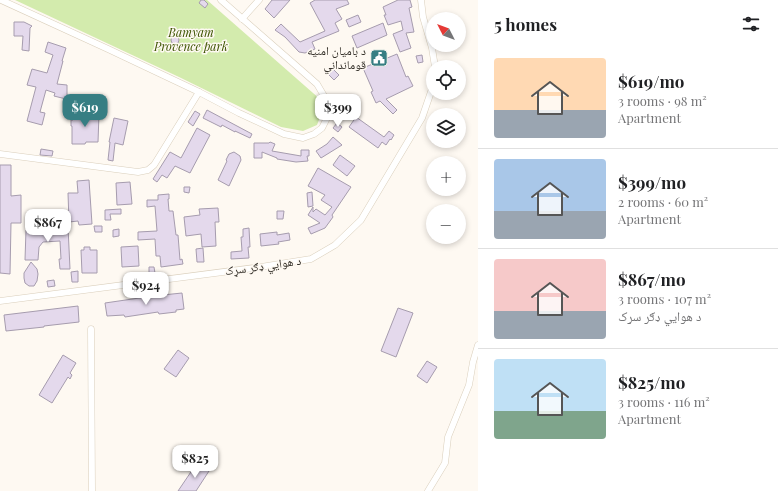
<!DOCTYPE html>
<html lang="en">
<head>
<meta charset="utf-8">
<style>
	body { margin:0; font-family:"Playfair Display","Noto Naskh Arabic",serif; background:#f2f2f2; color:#202124; height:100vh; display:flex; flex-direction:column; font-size:15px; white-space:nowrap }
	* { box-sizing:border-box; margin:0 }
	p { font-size:13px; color:#757577 }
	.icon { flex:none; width:22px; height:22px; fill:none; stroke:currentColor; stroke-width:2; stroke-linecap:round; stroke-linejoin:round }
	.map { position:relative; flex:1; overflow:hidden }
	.panel { display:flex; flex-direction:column; background:#fff; width:300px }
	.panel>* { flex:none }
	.needle { width:26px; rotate:312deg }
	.controls { position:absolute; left:426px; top:12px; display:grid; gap:8px }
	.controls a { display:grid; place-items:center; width:40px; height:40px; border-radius:50%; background:#fff; box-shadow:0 2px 6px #0003; font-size:20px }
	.price { position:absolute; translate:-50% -34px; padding:0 9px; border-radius:8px; background:#fff; color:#222; font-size:13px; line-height:26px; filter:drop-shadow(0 1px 2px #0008) }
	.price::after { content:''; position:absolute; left:50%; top:24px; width:12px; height:9px; margin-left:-6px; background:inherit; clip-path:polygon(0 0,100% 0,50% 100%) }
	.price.on { background:#367e83; color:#fff }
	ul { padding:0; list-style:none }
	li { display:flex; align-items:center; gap:12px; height:100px; padding:0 16px }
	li+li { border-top:1px solid #e0e0e0 }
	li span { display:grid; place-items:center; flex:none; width:112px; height:80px; border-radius:4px; color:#555 }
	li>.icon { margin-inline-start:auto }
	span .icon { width:48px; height:48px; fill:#fffc; stroke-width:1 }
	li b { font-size:17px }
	h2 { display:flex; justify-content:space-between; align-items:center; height:48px; padding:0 16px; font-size:17px }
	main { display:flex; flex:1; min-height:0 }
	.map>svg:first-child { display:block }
</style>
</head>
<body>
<main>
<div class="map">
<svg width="478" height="491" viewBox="0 0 478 491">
	<rect width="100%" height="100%" fill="#fef9f2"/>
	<path fill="#d3ebad" d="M15 0H207L321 100 323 109 317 125 303 131 281 127 179 77Z"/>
	<g fill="#e4d9ec" stroke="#a69cae">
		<path d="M201 0H204L208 4 205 8 199 3Z"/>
		<path d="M272 0H290L274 18 265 9Z"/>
		<path d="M315 0H347L349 4 336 9 342 19 335 23 339 31 312 42 315 49 305 53 299 52 285 37 275 30 281 24 300 42 325 31 310 3Z"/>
		<path d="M398 0H410L412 7 409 8 414 32 406 33 411 48 400 52 393 34 403 30 401 21 388 25 384 15H386L383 7Z"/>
		<path d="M358 15 361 22 349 27 346 20Z"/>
		<path d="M14 22H24L32 26 30 28 29 51 22 50 23 36H14Z"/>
		<path d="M383 23 387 35 357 48 352 36Z"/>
		<circle cx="175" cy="40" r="4"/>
		<path d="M48 42 66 48 62 61H63L57 84 67 85V99L62 98 54 96 55 93 46 90 40 112 45 113 42 125 27 121 36 87 27 85 32 69 47 73 53 55 45 52Z"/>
		<path d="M397 54 406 77 408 76 413 86 386 99 397 110 393 114 380 101 376 103 371 92 373 91 363 68Z"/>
		<path d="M422 55 423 62 418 63 416 56Z"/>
		<path d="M331 67 339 75 334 80 326 72Z"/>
		<path d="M207 110 252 134 250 138 235 131V132L222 125 221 127 203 118Z"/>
		<path d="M195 111 200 114 193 126 188 122Z"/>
		<path d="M73 114H99L98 142H86L85 144H72V126H71V120H73Z"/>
		<path d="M356 117 384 137 389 131 394 135 391 140 390 139 386 145 382 142 378 148 349 127Z"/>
		<path d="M114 118 128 121 123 145 115 143 113 161 108 160 110 142H109Z"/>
		<path d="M337 123 342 127 338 132 333 128Z"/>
		<path d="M197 128 210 135 190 173 175 166 167 178 162 175 157 182 153 179 170 152 181 158Z"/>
		<path d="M333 137 342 145 321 158 316 151 327 144Z"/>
		<path d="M270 142 275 144 272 151 301 156V150H309V156H307L308 161 296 162 277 159V158L262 152V158H254V143H269Z"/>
		<path d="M41 149 53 151 52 156 40 155Z"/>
		<path d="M234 152 240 156 241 160 229 186 218 180 227 161 226 160 229 154Z"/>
		<path d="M340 155 355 166 347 176 333 165Z"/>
		<path d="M0 165H11V196L21 195V223H11L10 274 0 273Z"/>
		<path d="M318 168 351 187 332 215 333 217 325 228 311 234 308 228 320 223 308 215 313 207V212L316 209 325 215 332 207 321 200 325 195 308 186Z"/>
		<path d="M89 180 92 224 79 225 78 221 69 222 68 193H78L77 181Z"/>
		<path d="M130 182 132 204 117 205 116 183Z"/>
		<path d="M184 187H190L189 193 184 192Z"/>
		<path d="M312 192 313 206 308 207 307 193Z"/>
		<path d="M169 194V199H168L169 211H173L176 235H178L180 260 182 259 183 264 161 267 160 256H156L155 239 138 240V232L157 231 155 206 147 207V200H158V195Z"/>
		<path d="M218 208 219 222H215L216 246 202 247 201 234 186 236 184 217 200 215 199 209Z"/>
		<path d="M121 209V214H110L111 220H105V210Z"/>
		<path d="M277 211H284L283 219H277Z"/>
		<path d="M94 226H102V232H95Z"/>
		<path d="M53 227H68L70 269H60L59 259H61L60 241 43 242 39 247 38 260H25L26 230 28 228Z"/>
		<path d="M249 228 250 247H248L249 258 231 259V252L242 251 241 237H243V229Z"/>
		<path d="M119 229V236L113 237V230Z"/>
		<path d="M277 232V235L289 233 290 240 278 242 279 244 261 246 260 234Z"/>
		<path d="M138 246 139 266 122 267 121 247Z"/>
		<path d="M84 247H90V250H97V273H82L81 250H84Z"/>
		<path d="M203 248 204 262H197L196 249Z"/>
		<path d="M31 262 37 269 38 274 37 281 34 286H29L25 283 24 278V273Z"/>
		<path d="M149 267H154L155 273H149Z"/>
		<path d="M78 271V282H72L71 272Z"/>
		<path d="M54 280 55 286 48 287 47 281Z"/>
		<path d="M182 293 184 309 176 310V312L159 314 158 312 125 317 124 315 107 316 105 303 153 296Z"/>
		<path d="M78 306 79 322 44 326V327L6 331 4 315Z"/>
		<path d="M398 308 413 313 396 357 381 351Z"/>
		<path d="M178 350 189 358 176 377 164 369Z"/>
		<path d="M63 355 76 363 70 373 72 375 70 379 68 377 52 403 39 395Z"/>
		<path d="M427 361 437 367 427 383 417 376Z"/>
		<path d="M197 463 209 471 196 491H178Z"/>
	</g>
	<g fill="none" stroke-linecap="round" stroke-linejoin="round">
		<defs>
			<g id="minor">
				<path d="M1 0 108 49 199 92 239 113 284 134 303 138 314 134 322 128 326 120 328 112 327 101 317 84 221 0"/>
				<path d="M421 0 423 17 432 48 435 67"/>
				<path d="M242 19 259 0"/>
				<path d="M0 154 138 172 148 170 154 165 199 92"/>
				<path d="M0 301 261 267 311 259 335 245 361 220 422 118 433 86"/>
				<path d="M91 329 92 491"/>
				<path d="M428 491 445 463 448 437 469 385 473 362 478 345"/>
			</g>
		</defs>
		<use href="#minor" stroke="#dacfbc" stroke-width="7"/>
		<use href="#minor" stroke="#fff" stroke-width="6"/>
	</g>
	<defs>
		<symbol id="civic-square" viewBox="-11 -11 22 22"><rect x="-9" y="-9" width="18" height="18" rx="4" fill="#367e83" stroke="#fef9f2"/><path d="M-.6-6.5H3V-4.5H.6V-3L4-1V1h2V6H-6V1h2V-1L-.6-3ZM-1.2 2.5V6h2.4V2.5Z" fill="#fff"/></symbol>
	</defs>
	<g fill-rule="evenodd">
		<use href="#civic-square" x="369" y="48" width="20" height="20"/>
	</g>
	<g text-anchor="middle" stroke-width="3" stroke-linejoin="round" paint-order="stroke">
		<g font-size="12" font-style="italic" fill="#3d5401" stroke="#fef9f2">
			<text x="191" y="37">Bamyam<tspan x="191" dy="14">Provence park</tspan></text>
		</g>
		<g font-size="12" fill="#35312a" stroke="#fef9f2" text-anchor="end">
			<text x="366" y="55">د بامیان امنیه<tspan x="366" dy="14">قومانداني</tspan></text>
		</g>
		<g font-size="12" fill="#35312a" stroke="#fef9f2">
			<text transform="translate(263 266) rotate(-8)" y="4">د هوايي ډګر سړک</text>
		</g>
	</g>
</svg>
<div class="controls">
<a><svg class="needle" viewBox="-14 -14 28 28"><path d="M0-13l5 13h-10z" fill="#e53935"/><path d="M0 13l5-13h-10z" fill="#757577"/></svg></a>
<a><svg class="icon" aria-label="locate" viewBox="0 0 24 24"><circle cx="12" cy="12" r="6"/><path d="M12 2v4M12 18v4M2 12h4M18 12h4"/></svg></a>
<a><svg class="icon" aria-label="layers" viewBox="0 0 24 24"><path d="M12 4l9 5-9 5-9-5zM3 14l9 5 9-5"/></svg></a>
<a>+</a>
<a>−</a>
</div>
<b class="price on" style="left:85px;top:128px">$619</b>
<b class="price" style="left:338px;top:128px">$399</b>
<b class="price" style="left:48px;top:243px">$867</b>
<b class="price" style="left:146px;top:306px">$924</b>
<b class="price" style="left:195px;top:479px">$825</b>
</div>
<section class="panel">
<h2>5 homes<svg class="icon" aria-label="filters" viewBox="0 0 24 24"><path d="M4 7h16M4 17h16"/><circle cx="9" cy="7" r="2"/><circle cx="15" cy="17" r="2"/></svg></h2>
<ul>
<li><span style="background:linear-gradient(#ffd9b3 65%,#9aa5b1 0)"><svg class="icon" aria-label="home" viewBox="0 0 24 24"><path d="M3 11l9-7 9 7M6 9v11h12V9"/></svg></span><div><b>$619/mo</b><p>3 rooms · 98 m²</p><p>Apartment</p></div></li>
<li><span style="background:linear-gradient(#a9c7e8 65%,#9aa5b1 0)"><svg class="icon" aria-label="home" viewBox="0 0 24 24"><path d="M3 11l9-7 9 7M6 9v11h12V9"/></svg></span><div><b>$399/mo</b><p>2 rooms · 60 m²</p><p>Apartment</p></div></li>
<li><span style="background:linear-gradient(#f6c9c9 65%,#9aa5b1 0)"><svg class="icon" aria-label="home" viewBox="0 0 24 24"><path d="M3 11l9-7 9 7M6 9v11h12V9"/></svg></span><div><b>$867/mo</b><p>3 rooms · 107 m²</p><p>د هوايي ډګر سړک</p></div></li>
<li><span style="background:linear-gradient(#bfe0f5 65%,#7fa58c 0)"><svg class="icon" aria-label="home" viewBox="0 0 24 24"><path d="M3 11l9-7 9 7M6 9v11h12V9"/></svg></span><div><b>$825/mo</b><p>3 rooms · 116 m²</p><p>Apartment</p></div></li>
</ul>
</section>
</main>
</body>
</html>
